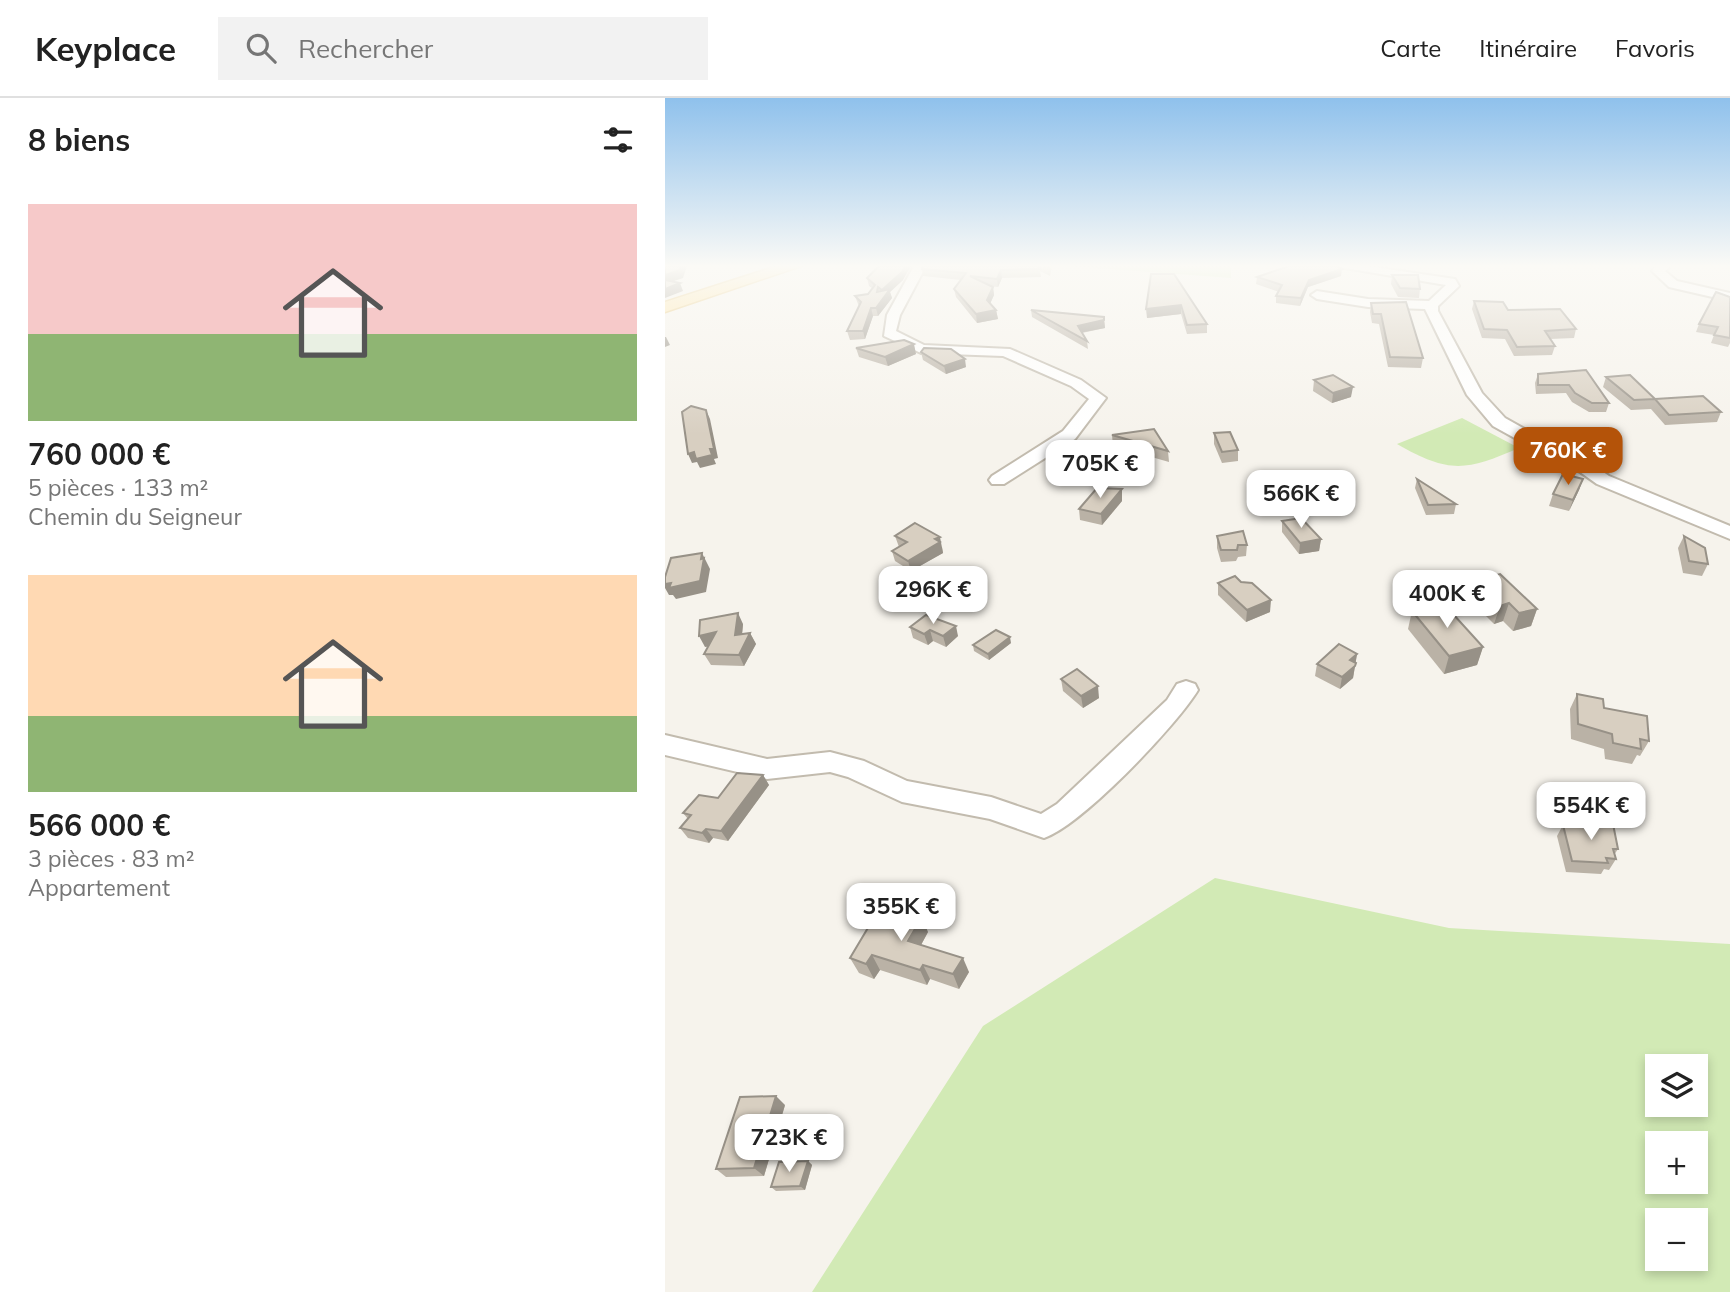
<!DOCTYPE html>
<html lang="fr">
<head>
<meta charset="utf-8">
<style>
	body { margin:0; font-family:Mulish,sans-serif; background:#f2f2f2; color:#222; height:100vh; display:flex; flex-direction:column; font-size:26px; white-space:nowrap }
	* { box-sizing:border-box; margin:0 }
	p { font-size:23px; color:#767676 }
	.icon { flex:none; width:38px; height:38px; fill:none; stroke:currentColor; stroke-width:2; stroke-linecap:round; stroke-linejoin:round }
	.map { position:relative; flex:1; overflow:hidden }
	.side { display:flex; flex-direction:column; background:#fff; width:665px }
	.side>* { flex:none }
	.buttons { position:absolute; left:980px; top:956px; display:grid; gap:14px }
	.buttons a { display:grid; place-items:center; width:63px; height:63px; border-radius:0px; background:#fff; box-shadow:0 4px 10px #0003; font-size:35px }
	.price { position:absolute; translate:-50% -60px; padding:0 16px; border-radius:14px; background:#fff; color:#222; font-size:23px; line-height:46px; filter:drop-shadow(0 2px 4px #0008) }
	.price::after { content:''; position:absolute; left:50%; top:42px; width:21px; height:16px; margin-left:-10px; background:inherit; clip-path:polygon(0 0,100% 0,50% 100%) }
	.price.active { background:#b45309; color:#fff }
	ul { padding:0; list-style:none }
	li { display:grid; align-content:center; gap:14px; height:371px; padding:0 28px }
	li span { display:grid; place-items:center; height:217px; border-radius:0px; color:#555 }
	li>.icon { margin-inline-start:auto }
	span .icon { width:126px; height:126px; fill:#fffc; stroke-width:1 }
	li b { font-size:30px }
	h2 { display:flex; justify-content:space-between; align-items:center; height:84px; padding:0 28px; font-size:30px }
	header { display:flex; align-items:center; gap:42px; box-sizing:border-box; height:98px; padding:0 35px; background:#fff; border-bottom:2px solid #e0e0e0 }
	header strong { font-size:33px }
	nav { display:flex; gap:38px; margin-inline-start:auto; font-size:24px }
	.search { width:490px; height:63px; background:#f2f2f2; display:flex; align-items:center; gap:18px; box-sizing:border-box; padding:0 24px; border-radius:0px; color:#767676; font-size:26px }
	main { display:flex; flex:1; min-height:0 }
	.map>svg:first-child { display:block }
</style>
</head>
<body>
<header>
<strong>Keyplace</strong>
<div class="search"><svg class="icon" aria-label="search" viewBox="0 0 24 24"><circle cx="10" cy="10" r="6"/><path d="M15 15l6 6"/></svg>Rechercher</div>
<nav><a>Carte</a><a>Itinéraire</a><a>Favoris</a></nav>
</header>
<main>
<section class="side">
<h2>8 biens<svg class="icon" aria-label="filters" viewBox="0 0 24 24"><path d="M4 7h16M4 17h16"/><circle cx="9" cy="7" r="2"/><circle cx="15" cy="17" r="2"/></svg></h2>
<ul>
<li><span style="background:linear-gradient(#f6c9c9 60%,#8fb573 0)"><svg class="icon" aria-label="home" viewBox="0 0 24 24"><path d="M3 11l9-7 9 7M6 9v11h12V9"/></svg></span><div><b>760 000 €</b><p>5 pièces · 133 m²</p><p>Chemin du Seigneur</p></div></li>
<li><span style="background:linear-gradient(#ffd9b3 65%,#8fb573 0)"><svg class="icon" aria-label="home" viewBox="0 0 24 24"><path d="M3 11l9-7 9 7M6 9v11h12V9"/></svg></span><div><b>566 000 €</b><p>3 pièces · 83 m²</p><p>Appartement</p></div></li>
</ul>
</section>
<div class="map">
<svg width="1065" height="1194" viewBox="0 0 1065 1194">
	<rect width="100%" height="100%" fill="#f6f3ec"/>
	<g fill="#d2eab5" fill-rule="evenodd">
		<path d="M405 168H566V180Z"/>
		<path d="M797 320 854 350C801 373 784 376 732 346Z"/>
		<path d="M550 780 784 830 1065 846V1194H147L318 928ZM992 968H1031V1006H992ZM992 1045H1031V1083H992ZM992 1122H1031V1160H992Z"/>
	</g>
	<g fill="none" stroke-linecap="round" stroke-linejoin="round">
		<defs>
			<g id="minor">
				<path d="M249 168H261L235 217 231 233 259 247 345 251 416 282 441 300 410 341 339 386H327L324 382 327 378 398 333 424 301 406 288 338 258 256 255 219 238 222 217Z"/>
				<path d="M668 168H702L790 181 794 188 773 208V213L817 295 840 320 888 347 902 349 944 378 1065 428V441L932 386 891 357 877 355 828 328 802 297 760 211 703 209 652 201 646 197 652 193 703 201 764 203 781 187Z"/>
				<path d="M991 168H1005L1000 173 1012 183 1065 195V203L1004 189 987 173Z"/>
				<path d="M521 583 530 586 533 592C512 627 417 727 379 740L325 721 237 704 183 679 165 674 102 681 0 657V637L102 661 165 654 199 663 242 683 326 699 376 716 392 706 502 602 512 586Z"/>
			</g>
			<path id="major" d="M112 168H136L0 214V204Z"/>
		</defs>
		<use href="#minor" stroke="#c2bbae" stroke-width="4"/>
		<use href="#major" stroke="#e6c16a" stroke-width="3"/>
		<use href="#minor" fill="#fff" fill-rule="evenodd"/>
		<use href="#major" fill="#ffe39c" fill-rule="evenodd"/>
	</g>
	<g fill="#bab2a6">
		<path d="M258 168H387L385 178 375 173 376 179 337 180 333 189 325 188 328 189 329 197 325 206 331 212 333 221 312 225 291 199 289 191 296 182 258 178 257 171Z"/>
		<path d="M486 176 542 226V235L522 236 516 216 482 220Z"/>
		<path d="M727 177 755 191 754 200 733 199 726 186Z"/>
		<path d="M676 178 643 189 635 208 611 205V198L614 194 591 186 592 179Z"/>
		<path d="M202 180 238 182 225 194 227 200 213 218H208L200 241 185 242 182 233 194 208 193 206 190 198 203 196 207 190 204 188Z"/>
		<path d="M1065 199V245L1063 249 1046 245 1049 237 1031 234 1034 226Z"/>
		<path d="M809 203 911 231 909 240 885 241 890 248 887 257 849 258 840 241 817 240 807 211Z"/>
		<path d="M706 205 758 260 756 270 723 269 714 226 707 225 705 214Z"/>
		<path d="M366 212 439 219 440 230 417 235 422 243 423 251 367 219Z"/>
		<path d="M191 250 251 256 223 268 194 259Z"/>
		<path d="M256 254 301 269 281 276 258 262Z"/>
		<path d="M921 272 944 305 941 314H924L907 304 901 295 871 296 870 285 873 276Z"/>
		<path d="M941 279 990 301 1056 314 1052 324 1000 327 986 311 966 312 938 289Z"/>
		<path d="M649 282 686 299 667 305 648 293Z"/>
		<path d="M549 335 573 352V363L557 365 549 346Z"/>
		<path d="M447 337 503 353 504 364 448 348Z"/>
		<path d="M752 381 791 406 789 416 761 417 750 390Z"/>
		<path d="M918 381 914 392 904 413 884 408 888 396Z"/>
		<path d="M457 403 437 427 415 422 414 411Z"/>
		<path d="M617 423 656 441 654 453 634 456 617 434Z"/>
		<path d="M230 438 277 449 278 455 246 473 230 463 227 453 234 449Z"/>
		<path d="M552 438 582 447 581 458 573 459 571 463 556 464 552 450Z"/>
		<path d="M1019 438 1043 466 1037 478 1018 475 1013 450Z"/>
		<path d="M809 483 872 511 866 528 848 533 838 523 829 526 804 501Z"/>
		<path d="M553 485 605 514 581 524 553 497Z"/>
		<path d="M747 513 818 549 812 567 779 576 743 531Z"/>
		<path d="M261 517 293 538 281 549 268 543 263 547 248 540 245 529Z"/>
		<path d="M78 526 77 536 85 535 91 546 79 568 46 567 39 556 44 548 40 549Z"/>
		<path d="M346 545 324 562 309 553 308 547Z"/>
		<path d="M692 556 688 580 675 591 650 578 652 566Z"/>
		<path d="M396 581 434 600 418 610 398 593Z"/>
		<path d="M912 596 939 610 984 643 975 658 972 657 967 666 940 661 939 651 906 641 905 611Z"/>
		<path d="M98 677 104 687 63 743 48 740 44 745 23 740 15 730 23 721 18 715 53 700Z"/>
		<path d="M898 727 953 751 949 757 951 761 944 772 939 771 936 776 901 774 892 738Z"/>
		<path d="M263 834 256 847 304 874 294 891 265 881 262 887 215 872 209 881 194 875 185 860Z"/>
		<path d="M120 1007 99 1078 61 1079 51 1071Z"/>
		<path d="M143 1063 147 1067 140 1092 111 1093 106 1089Z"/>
	</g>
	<g fill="#979187">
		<path d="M16 168H22L18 180 0 186V177Z"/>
		<path d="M240 168H246L238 182 225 194 227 200 213 218 211 210 217 192Z"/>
		<path d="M677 171 676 178 643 189 635 208 636 200 644 182Z"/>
		<path d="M336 172 337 180 333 189 332 181Z"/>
		<path d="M15 185 18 193 0 200V191Z"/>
		<path d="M328 189 329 197 323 210 322 202Z"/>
		<path d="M516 207V216L482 220 481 211Z"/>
		<path d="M206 210 208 218 200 241 198 233Z"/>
		<path d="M331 212 333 221 312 225 311 216Z"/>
		<path d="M439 222 440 230 414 235 413 228Z"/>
		<path d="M0 239H1L5 247 0 249Z"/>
		<path d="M249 246 251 256 223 268 220 259Z"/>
		<path d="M300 261 301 269 281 276 279 268Z"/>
		<path d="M688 289 686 299 667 305 668 295Z"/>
		<path d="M41 312 45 321 53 360 49 361 51 366 35 370 32 364 27 365 23 356 45 351Z"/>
		<path d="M918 381 914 392 904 413 908 402Z"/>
		<path d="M457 391V403L437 427 436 416Z"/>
		<path d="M275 439 278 455 246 473 243 463Z"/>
		<path d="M656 441 654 453 634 456 635 445Z"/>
		<path d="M37 455 45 471 41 494 11 501 8 497H4L0 490V486L36 461Z"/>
		<path d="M606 502 605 514 581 524 582 512Z"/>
		<path d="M844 505 838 523 829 526 835 508Z"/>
		<path d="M872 511 866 528 848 533 854 515Z"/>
		<path d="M73 515 78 526 76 548 70 537Z"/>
		<path d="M291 528 293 538 281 549 278 538Z"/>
		<path d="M265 532 268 543 263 547 259 536Z"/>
		<path d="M51 534 57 546 40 549 34 538Z"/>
		<path d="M85 535 91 546 79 568 74 557Z"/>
		<path d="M345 539 346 545 324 562 323 556Z"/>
		<path d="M818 549 812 567 779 576 784 558Z"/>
		<path d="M692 556 688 580 675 591 677 579 685 562Z"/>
		<path d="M433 588 434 600 418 610 416 598Z"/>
		<path d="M98 677 104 687 63 743 56 733Z"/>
		<path d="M41 731 48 740 44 745 37 735Z"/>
		<path d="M257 819 263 834 250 858 243 843Z"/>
		<path d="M207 857 215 872 209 881 201 866Z"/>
		<path d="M298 860 304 874 294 891 288 876Z"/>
		<path d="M258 867 265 881 262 887 255 872Z"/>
		<path d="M111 998 120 1007 99 1078 89 1070Z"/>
		<path d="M143 1063 147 1067 140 1092 135 1088Z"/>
	</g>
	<g fill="#d8cfc1" stroke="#979187" stroke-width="2">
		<path d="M0 168H16L15 172 0 177Z"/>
		<path d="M214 168H240L237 174 217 192 213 189 212 194 225 191 211 210H206L198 233H182L196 204 190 198 203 196 210 187 202 180Z"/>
		<path d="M258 168H373L375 171 336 172 332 181 305 178 328 189 322 202 331 212 311 216 289 191 301 175 257 171Z"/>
		<path d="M624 168H671L677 171 644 182 636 200 611 198 617 187 592 179Z"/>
		<path d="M486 176H509L542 226 522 227 516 207 481 211Z"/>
		<path d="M727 177H753L755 191 735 190Z"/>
		<path d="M0 182 15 185 0 191Z"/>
		<path d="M1051 194 1065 199V240L1049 237 1053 229 1034 226Z"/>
		<path d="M809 203 838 204 843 212 895 211 911 231 880 233 890 248 852 249 842 232 819 231Z"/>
		<path d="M741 204 758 260 725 259 716 216H708L706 205Z"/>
		<path d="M366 212 439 219V222L413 228 422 243Z"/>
		<path d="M239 242 249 246 220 259 191 250Z"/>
		<path d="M259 250 286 251 300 261 279 268 256 254Z"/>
		<path d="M921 272 944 305H927L910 295 904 287H873V276Z"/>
		<path d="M668 277 688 289 668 295 649 282Z"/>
		<path d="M965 277 990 301 1038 298 1056 314 1004 317 990 301 969 302 941 279Z"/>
		<path d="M26 308 41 312 49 351H45L47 357 31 361 29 354 23 356 17 314Z"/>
		<path d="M489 331 503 353 447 337Z"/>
		<path d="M565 334 573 352 557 354 549 335Z"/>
		<path d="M898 376 918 381 908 402 888 396Z"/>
		<path d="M752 381 791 406 763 407Z"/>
		<path d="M432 390 457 391 436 416 414 411Z"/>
		<path d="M636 420 656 441 635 445 617 423Z"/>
		<path d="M250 425 275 439 270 441 275 444 243 463 227 453 242 444 230 438Z"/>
		<path d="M578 433 582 447H573L572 452H556L552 438Z"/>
		<path d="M1019 438 1040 450 1043 466 1024 463Z"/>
		<path d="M37 455 36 461 39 460 35 483 4 490 6 485 0 486V479L6 460Z"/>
		<path d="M835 476 872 511 854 515 844 505 835 508 809 483Z"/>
		<path d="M570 478 576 484 587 485 606 502 582 512 553 485Z"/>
		<path d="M778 505 818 549 784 558 747 513Z"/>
		<path d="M73 515 70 537 85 535 74 557 39 556 51 534 34 538 35 522Z"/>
		<path d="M261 517 291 528 278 538 265 532 259 536 245 529Z"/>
		<path d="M331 532 345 539 323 556 308 547Z"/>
		<path d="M674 546 692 556 685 562 691 565 690 568 677 579 652 566Z"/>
		<path d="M412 571 433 588 416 598 396 581Z"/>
		<path d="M912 596 938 601 939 610 982 618 984 643 975 641 976 651 948 645 947 636 913 626Z"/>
		<path d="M72 675 98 677 56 733 41 731 37 735 15 730 26 717 18 715 34 697 53 700Z"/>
		<path d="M948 726 953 751H948L951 761 941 760 943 765 907 763 898 727Z"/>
		<path d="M216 808 257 819 243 843 298 860 288 876 258 867 255 872 207 857 201 866 185 860Z"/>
		<path d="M111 998 89 1070 51 1071 75 999Z"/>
		<path d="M143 1063 135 1088 106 1089 114 1064Z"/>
	</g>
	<linearGradient id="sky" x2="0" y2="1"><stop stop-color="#8fc1ec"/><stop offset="0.5" stop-color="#fbfaf6"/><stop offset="1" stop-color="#fbfaf6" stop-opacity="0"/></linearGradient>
	<rect width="1065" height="336" fill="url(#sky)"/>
</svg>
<div class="buttons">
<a><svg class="icon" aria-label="layers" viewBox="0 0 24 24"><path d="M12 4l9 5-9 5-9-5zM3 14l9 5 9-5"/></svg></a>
<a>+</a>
<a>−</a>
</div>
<b class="price active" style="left:903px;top:389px">760K €</b>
<b class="price" style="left:435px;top:402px">705K €</b>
<b class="price" style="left:636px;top:432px">566K €</b>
<b class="price" style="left:268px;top:528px">296K €</b>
<b class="price" style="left:782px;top:532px">400K €</b>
<b class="price" style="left:926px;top:744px">554K €</b>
<b class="price" style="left:236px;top:845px">355K €</b>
<b class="price" style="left:124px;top:1076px">723K €</b>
</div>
</main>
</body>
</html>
